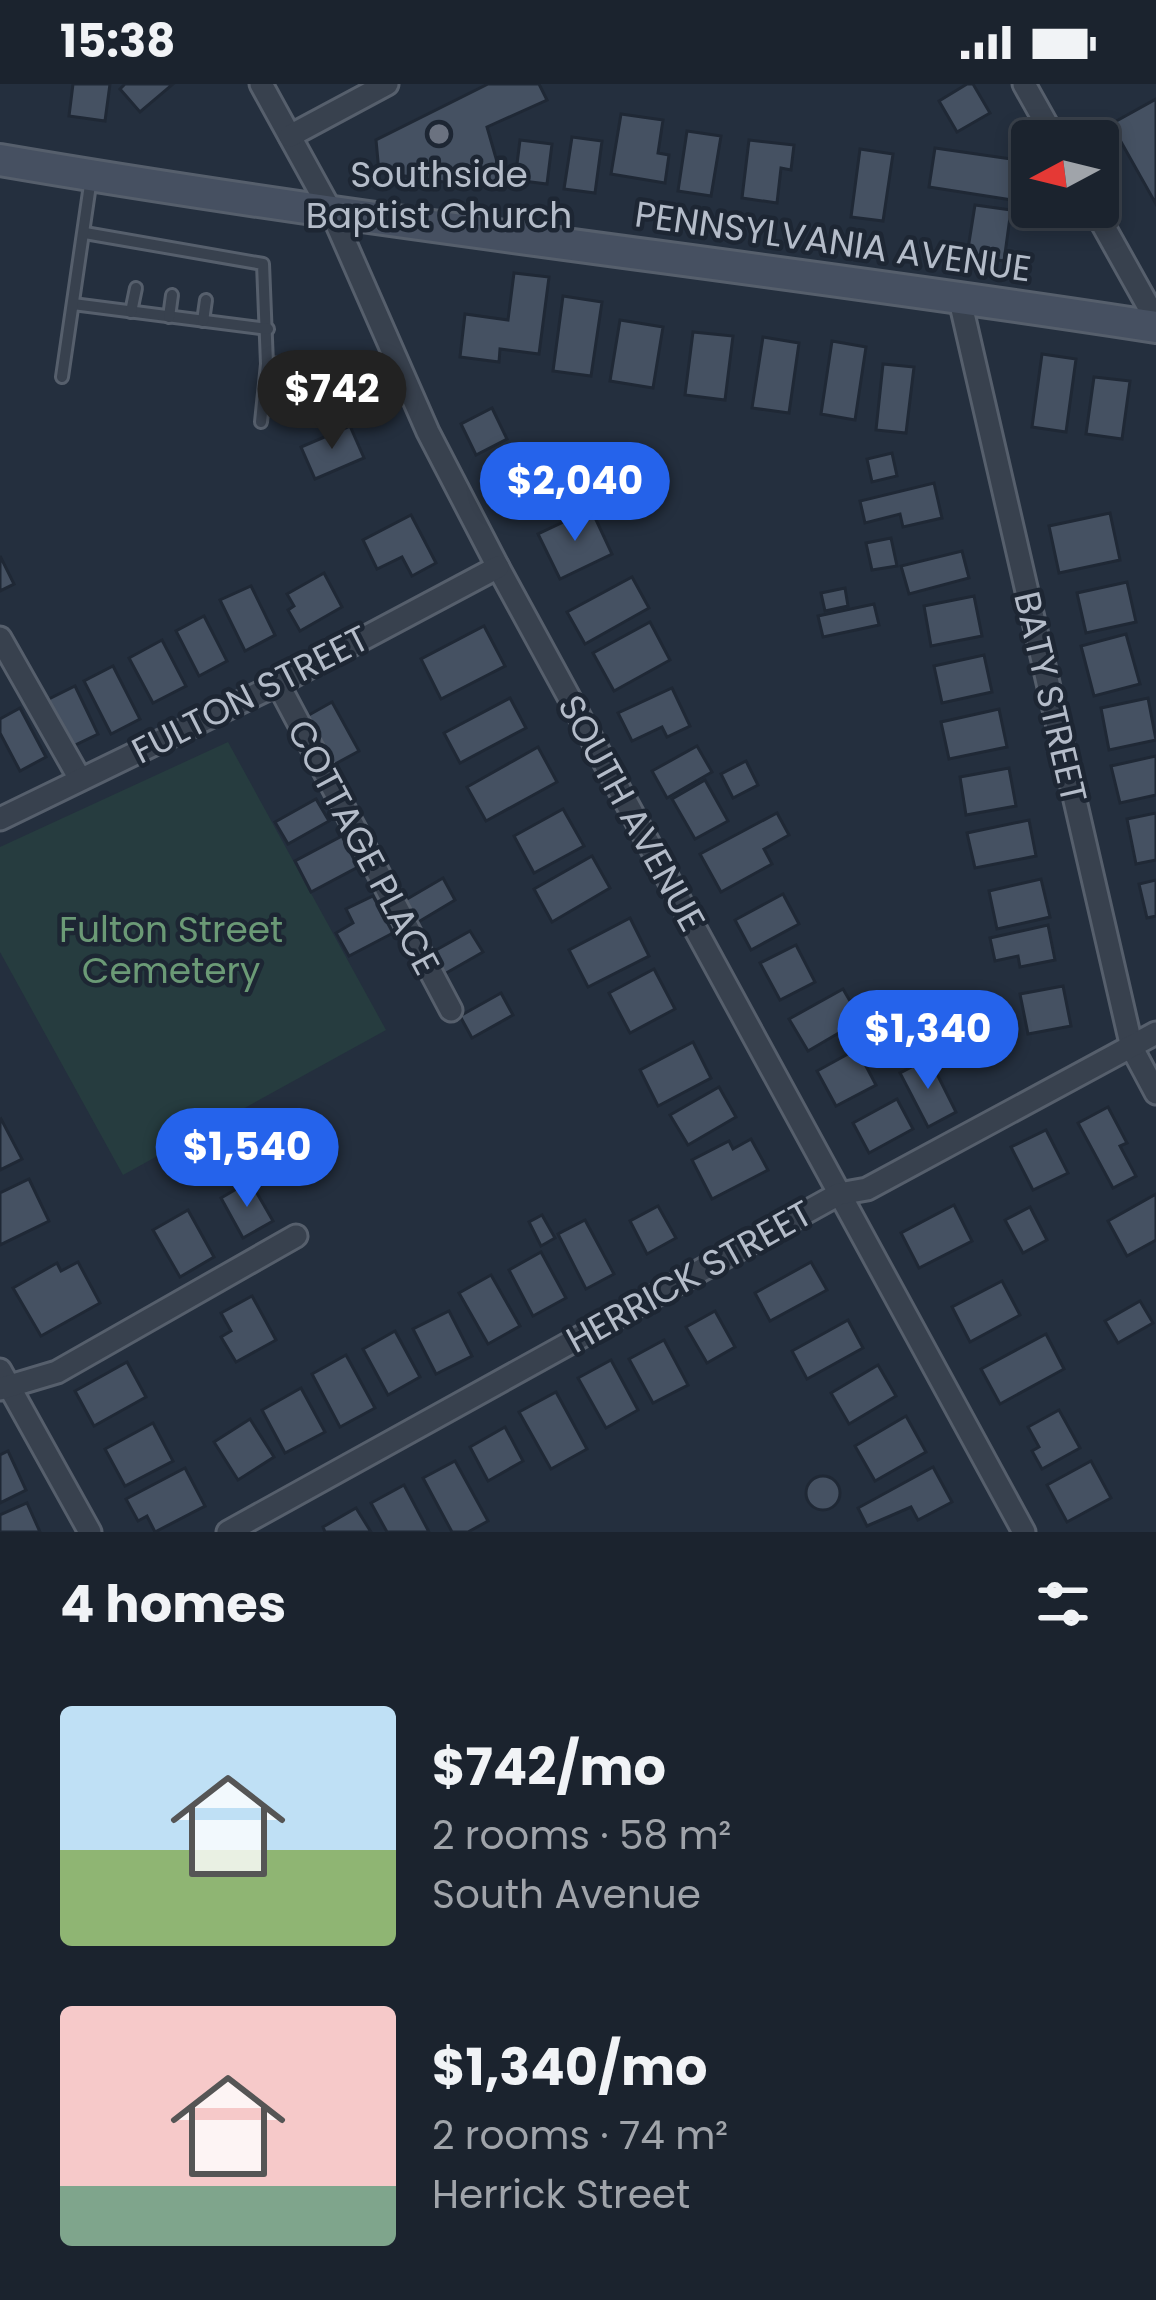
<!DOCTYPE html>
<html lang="en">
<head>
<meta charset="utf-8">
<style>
	body { margin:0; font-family:Poppins,sans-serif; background:#242b36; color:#f1f3f6; height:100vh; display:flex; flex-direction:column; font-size:45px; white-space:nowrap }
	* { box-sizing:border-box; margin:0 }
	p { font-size:39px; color:#a0a4aa }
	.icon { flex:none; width:66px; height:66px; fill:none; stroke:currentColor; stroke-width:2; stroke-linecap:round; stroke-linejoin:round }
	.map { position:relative; height:1448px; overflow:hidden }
	.drawer { display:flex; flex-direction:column; background:#1b232e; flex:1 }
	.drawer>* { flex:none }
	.needle { width:78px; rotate:263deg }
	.buttons { position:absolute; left:1011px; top:36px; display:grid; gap:24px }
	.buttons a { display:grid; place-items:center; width:108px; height:108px; border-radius:12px; background:#1b232e; box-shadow:0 6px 18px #0003,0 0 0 3px #39404a; font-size:60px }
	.price { position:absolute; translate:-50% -102px; padding:0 27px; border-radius:42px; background:#2563eb; color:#fff; font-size:39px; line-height:78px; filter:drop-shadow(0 3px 6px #0008) }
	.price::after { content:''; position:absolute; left:50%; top:72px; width:36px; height:27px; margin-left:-18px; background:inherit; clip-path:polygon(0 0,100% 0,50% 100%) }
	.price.active { background:#222; color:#fff }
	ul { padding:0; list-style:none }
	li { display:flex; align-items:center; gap:36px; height:300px; padding:0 60px }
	li span { display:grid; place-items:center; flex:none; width:336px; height:240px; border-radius:12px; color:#555 }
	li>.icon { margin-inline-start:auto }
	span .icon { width:144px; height:144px; fill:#fffc; stroke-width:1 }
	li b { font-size:51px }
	h2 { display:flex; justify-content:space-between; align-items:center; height:144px; padding:0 60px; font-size:51px }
	.status { display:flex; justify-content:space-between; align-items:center; height:84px; padding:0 60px; background:#1b232e; direction:ltr }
	.status svg { height:33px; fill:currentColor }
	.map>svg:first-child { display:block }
</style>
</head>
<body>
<div class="status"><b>15:38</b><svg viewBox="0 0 49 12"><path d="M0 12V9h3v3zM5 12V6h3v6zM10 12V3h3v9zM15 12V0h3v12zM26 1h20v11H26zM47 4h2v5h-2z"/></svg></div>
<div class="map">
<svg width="1156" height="1448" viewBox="0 0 1156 1448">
	<rect width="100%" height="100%" fill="#242f3e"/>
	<path fill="#263c3f" d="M228 658 386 946 123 1091 0 868V763Z"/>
	<g fill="#455162" stroke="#1f2835" stroke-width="3">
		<path d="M73 0H110L105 37 69 32Z"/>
		<path d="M125 0H173L140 28 120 5Z"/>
		<path d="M488 0H539L547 16 487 43 502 95 476 103 379 88 376 56Z"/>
		<path d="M967 0H973L990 29 957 48 939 17Z"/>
		<path d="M1156 15V120L1111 40Z"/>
		<path d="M621 30 663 36 658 69 669 71 665 99 611 90Z"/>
		<path d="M687 47 721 52 711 112 678 107Z"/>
		<path d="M572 53 602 57 595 109 564 105Z"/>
		<path d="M520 56 552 60 547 100 515 96Z"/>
		<path d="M749 56 794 61 791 86 781 84 777 119 742 114Z"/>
		<path d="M935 64 1018 76 1012 116 929 103Z"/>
		<path d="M860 65 893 70 883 137 851 133Z"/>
		<path d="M975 121 1011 126 1004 177 967 171Z"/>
		<path d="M514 189 549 193 539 270 500 265 499 278 460 273 465 230 508 236Z"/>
		<path d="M563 212 602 218 591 292 553 287Z"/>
		<path d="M620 236 663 243 653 304 610 297Z"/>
		<path d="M693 248 733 252 725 316 685 311Z"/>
		<path d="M763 253 799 259 789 329 752 324Z"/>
		<path d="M832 257 866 263 855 336 821 330Z"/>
		<path d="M1042 270 1076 275 1066 348 1032 343Z"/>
		<path d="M883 280 914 283 906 349 876 346Z"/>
		<path d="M1094 293 1130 297 1122 355 1086 350Z"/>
		<path d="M492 324 507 355 476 371 461 340Z"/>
		<path d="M350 342 364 374 315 395 301 363Z"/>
		<path d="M892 369 897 392 872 398 867 375Z"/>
		<path d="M934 399 942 434 903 443 900 430 865 439 860 417Z"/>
		<path d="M591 425 612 470 560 495 538 450Z"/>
		<path d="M1110 429 1120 476 1059 489 1049 442Z"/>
		<path d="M411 431 436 479 412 492 402 473 377 485 363 456Z"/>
		<path d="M891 454 897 482 872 486 866 459Z"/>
		<path d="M962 467 969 494 909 510 901 482Z"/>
		<path d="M0 472 14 500 0 507Z"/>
		<path d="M324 489 342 523 300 547 288 526 294 522 287 510Z"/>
		<path d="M632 493 649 524 585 560 567 528Z"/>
		<path d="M1127 498 1136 538 1086 549 1077 509Z"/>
		<path d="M251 502 275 551 245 567 220 516Z"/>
		<path d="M845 504 848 522 825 527 821 509Z"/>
		<path d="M974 512 982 552 931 562 924 522Z"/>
		<path d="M874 520 879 541 823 553 818 532Z"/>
		<path d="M204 532 227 577 199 592 176 547Z"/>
		<path d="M650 538 670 576 614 607 593 569Z"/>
		<path d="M484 542 505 582 441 615 421 575Z"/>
		<path d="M1126 550 1140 600 1094 612 1081 562Z"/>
		<path d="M162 556 186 602 153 619 129 574Z"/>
		<path d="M984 571 992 608 942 619 934 582Z"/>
		<path d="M113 582 140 635 111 650 84 597Z"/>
		<path d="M75 602 98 650 69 664 45 617Z"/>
		<path d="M672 604 690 642 667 653 662 643 632 657 618 629Z"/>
		<path d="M510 614 526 644 460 679 444 649Z"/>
		<path d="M1148 614 1156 656 1109 666 1101 624Z"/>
		<path d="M332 618 359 667 326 685 300 636Z"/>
		<path d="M20 624 46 673 20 687 0 649V635Z"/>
		<path d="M999 625 1007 663 949 675 941 638Z"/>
		<path d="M697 662 712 688 667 714 652 687Z"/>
		<path d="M538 663 557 698 486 737 467 703Z"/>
		<path d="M1156 672V711L1120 719 1111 682Z"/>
		<path d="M746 677 758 701 733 714 721 690Z"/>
		<path d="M1009 684 1016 722 966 731 960 693Z"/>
		<path d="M705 696 728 737 695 755 672 715Z"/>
		<path d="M316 715 329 737 288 760 275 738Z"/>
		<path d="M563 725 584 762 534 789 514 752Z"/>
		<path d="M777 729 789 751 764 765 772 780 721 808 700 770Z"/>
		<path d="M1156 729V776L1136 780 1127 735Z"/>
		<path d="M1029 736 1036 772 975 784 967 749Z"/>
		<path d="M342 752 358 783 311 808 295 777Z"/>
		<path d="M592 772 610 804 552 838 534 805Z"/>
		<path d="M443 794 455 816 415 840 402 818Z"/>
		<path d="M1041 795 1050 833 997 845 989 807Z"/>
		<path d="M1156 796V832L1147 834 1139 800Z"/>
		<path d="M783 810 799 840 751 866 735 836Z"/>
		<path d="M373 812 393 849 349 872 336 849 353 839 346 825Z"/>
		<path d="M630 834 649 872 588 903 569 866Z"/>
		<path d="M1048 841 1055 876 1020 883 1018 872 995 877 990 854Z"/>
		<path d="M470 847 483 868 441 892 429 870Z"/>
		<path d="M796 861 815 898 780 916 760 879Z"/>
		<path d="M654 885 675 925 630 949 609 909Z"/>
		<path d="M1063 902 1071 942 1028 950 1020 910Z"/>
		<path d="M843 905 861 936 808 967 789 935Z"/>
		<path d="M501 909 513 931 472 954 460 932Z"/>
		<path d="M693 958 711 994 658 1022 640 986Z"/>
		<path d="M857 965 876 1001 836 1022 817 987Z"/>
		<path d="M929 974 956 1028 928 1043 900 989Z"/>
		<path d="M719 1003 736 1033 688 1061 670 1031Z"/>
		<path d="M897 1015 913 1045 869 1069 853 1039Z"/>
		<path d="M1108 1023 1127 1059 1120 1062 1136 1092 1113 1104 1078 1039Z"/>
		<path d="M1 1035 22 1075 0 1086V1036Z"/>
		<path d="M262 1046 280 1077 256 1091 237 1061Z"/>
		<path d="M1046 1046 1068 1089 1033 1106 1011 1063Z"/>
		<path d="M751 1055 768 1086 712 1115 692 1076 729 1057 733 1065Z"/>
		<path d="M29 1095 49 1137 0 1161V1109Z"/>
		<path d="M250 1097 273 1137 243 1154 221 1114Z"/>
		<path d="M1156 1110V1156L1127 1172 1108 1137Z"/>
		<path d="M954 1121 972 1157 919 1184 901 1149Z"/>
		<path d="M658 1122 676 1154 647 1170 630 1137Z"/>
		<path d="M1030 1123 1047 1156 1023 1169 1005 1136Z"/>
		<path d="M188 1126 214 1173 180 1193 153 1146Z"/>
		<path d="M542 1131 555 1154 541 1162 529 1138Z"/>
		<path d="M585 1136 614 1190 586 1205 558 1150Z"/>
		<path d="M541 1168 566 1214 533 1232 509 1186Z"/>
		<path d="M78 1178 100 1219 41 1252 13 1204 57 1179 61 1187Z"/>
		<path d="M811 1178 827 1206 770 1237 755 1209Z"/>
		<path d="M491 1191 520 1242 488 1260 459 1209Z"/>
		<path d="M1002 1197 1020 1231 970 1258 952 1223Z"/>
		<path d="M252 1212 276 1256 236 1278 221 1253 231 1247 221 1229Z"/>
		<path d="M1140 1217 1153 1239 1118 1259 1105 1237Z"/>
		<path d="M449 1227 472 1272 436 1290 413 1245Z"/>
		<path d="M715 1227 735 1263 707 1279 686 1243Z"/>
		<path d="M848 1236 863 1264 807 1295 792 1267Z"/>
		<path d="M395 1247 420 1293 388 1311 363 1265Z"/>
		<path d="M1046 1250 1064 1285 1000 1320 981 1285Z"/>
		<path d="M664 1256 688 1301 653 1319 629 1275Z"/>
		<path d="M346 1271 375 1324 340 1343 312 1290Z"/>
		<path d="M611 1276 638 1326 606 1344 578 1294Z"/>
		<path d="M127 1278 146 1313 94 1342 75 1307Z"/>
		<path d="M878 1281 896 1312 849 1340 831 1309Z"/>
		<path d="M301 1304 325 1348 285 1369 262 1326Z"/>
		<path d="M556 1308 587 1365 551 1385 519 1328Z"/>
		<path d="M1059 1326 1080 1364 1042 1385 1032 1367 1039 1363 1028 1343Z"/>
		<path d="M906 1332 926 1368 875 1397 855 1362Z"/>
		<path d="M250 1335 274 1373 238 1396 214 1358Z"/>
		<path d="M153 1339 173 1377 125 1402 105 1365Z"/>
		<path d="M505 1343 523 1377 488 1397 470 1363Z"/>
		<path d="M8 1367 26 1406 0 1419V1371Z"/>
		<path d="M455 1377 488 1437 468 1448H452L423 1394Z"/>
		<path d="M1091 1377 1111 1414 1067 1438 1047 1401Z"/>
		<path d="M933 1383 952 1418 918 1436 911 1423 867 1442 858 1424Z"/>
		<path d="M185 1384 205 1422 155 1448 147 1432 138 1437 126 1415Z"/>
		<circle cx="823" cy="1409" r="17"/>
		<path d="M404 1401 429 1448H387L371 1419Z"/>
		<path d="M27 1419 40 1448H0V1431Z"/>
		<path d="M356 1424 371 1448H325L323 1443Z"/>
	</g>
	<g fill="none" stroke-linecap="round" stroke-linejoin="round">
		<defs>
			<g id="service">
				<path d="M85 149 263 180 267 280"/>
				<path d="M73 220 268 245"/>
				<path d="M131 228 136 204"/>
				<path d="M169 233 172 211"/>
				<path d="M203 237 206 216"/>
				<path d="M62 293 91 94"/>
				<path d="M261 338 267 280 396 276"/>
			</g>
			<g id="minor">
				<path d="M261 0 332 129 428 348 498 483 1024 1448"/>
				<path d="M1024 0 1056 57"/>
				<path d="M290 52 387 0"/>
				<path d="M1093 123 1156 236"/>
				<path d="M959 212 1132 964 1156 1009"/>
				<path d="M0 554 80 695"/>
				<path d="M278 600 451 926"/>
				<path d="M0 735 278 600 498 483"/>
				<path d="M0 1286 90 1448"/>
				<path d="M0 1305 57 1288 296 1152"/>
				<path d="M228 1448 839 1110 867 1105 1156 949"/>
			</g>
			<path id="secondary" d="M0 76C384 142 771 183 1156 243"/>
		</defs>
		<use href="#service" stroke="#565f6c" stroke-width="16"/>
		<use href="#minor" stroke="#565f6c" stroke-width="27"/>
		<use href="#secondary" stroke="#565f6c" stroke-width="36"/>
		<use href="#service" stroke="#38414e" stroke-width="10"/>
		<use href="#minor" stroke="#38414e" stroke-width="21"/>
		<use href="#secondary" stroke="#465061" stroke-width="30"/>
	</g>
	<circle fill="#6b7280" stroke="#1d2633" stroke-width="4.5" cx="439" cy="50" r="12"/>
	<g text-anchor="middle" stroke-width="9" stroke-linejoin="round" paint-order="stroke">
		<g font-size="36" fill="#b4bcc9" stroke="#1d2633">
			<text x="439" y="103">Southside<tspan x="439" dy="41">Baptist Church</tspan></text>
		</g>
		<g font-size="36" fill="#b4bcc9" stroke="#1d2633">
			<text transform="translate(833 157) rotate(8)" y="13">PENNSYLVANIA AVENUE</text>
			<text transform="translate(250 610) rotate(-27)" y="13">FULTON STREET</text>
			<text transform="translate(1051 613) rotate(77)" y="13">BATY STREET</text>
			<text transform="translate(632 729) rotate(61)" y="13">SOUTH AVENUE</text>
			<text transform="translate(364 763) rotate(62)" y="13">COTTAGE PLACE</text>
			<text transform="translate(689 1192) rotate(-29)" y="13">HERRICK STREET</text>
		</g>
		<g font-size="36" fill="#6b9a76" stroke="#1d2633">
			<text x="171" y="858">Fulton Street<tspan x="171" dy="41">Cemetery</tspan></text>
		</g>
	</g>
</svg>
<div class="buttons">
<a><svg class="needle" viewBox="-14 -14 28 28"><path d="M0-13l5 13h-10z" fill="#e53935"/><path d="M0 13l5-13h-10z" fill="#a0a4aa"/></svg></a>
</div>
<b class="price active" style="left:332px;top:368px">$742</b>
<b class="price" style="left:575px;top:460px">$2,040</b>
<b class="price" style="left:928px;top:1008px">$1,340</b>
<b class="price" style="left:247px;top:1126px">$1,540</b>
</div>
<section class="drawer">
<h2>4 homes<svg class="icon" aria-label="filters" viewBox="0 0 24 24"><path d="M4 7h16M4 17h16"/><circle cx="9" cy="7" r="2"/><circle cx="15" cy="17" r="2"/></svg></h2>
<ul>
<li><span style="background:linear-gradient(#bfe0f5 60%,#8fb573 0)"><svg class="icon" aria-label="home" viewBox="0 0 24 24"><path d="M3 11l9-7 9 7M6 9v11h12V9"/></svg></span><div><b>$742/mo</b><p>2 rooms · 58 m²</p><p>South Avenue</p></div></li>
<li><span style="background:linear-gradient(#f6c9c9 75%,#7fa58c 0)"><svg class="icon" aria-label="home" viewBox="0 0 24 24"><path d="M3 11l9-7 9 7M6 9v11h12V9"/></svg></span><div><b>$1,340/mo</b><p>2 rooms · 74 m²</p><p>Herrick Street</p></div></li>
</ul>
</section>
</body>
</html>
